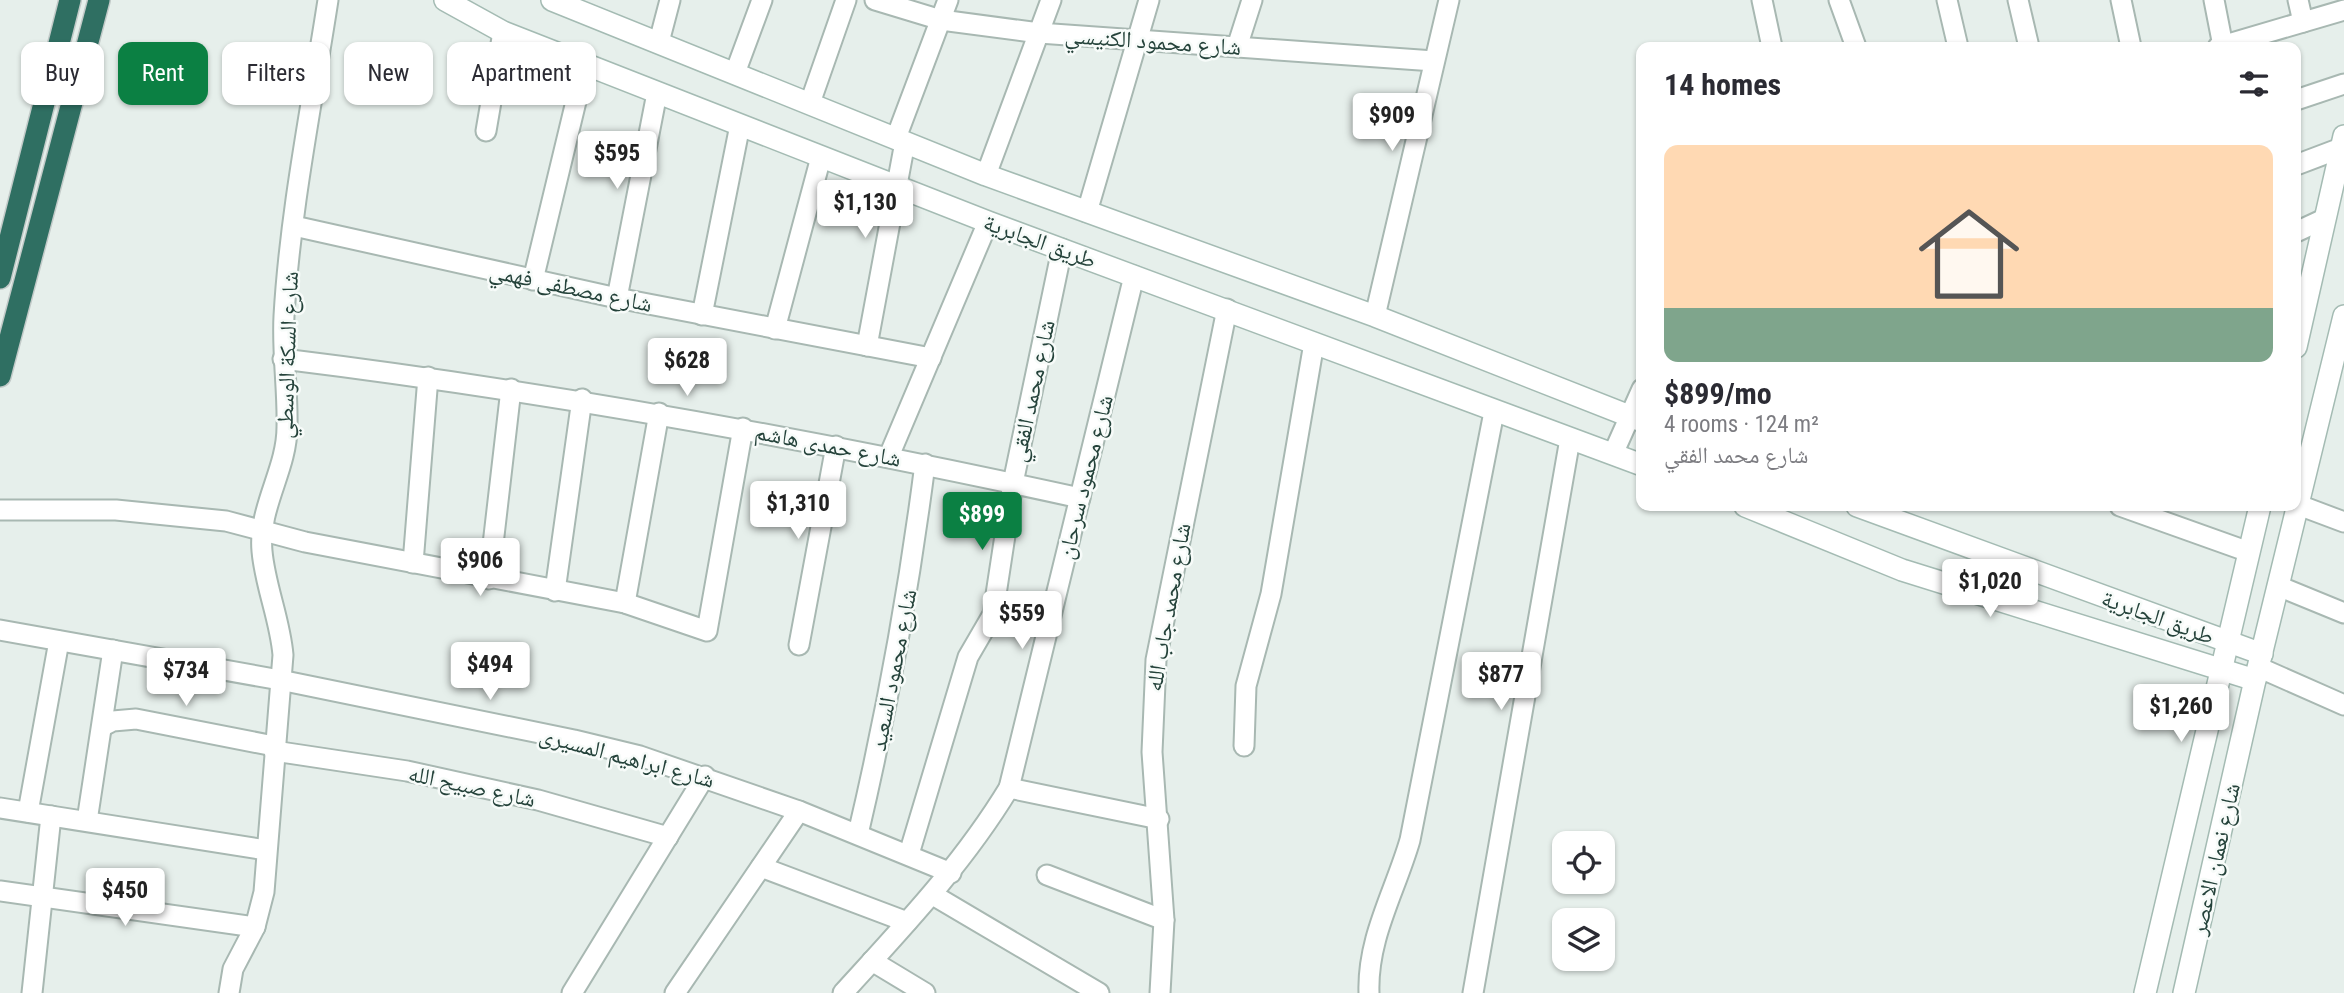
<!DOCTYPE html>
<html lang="en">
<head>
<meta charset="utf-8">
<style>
	body { margin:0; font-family:"Roboto Condensed","Noto Naskh Arabic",sans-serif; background:#f7f7f7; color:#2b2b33; height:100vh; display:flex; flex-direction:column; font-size:26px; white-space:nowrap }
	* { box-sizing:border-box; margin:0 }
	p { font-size:23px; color:#7c7c81 }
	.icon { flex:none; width:38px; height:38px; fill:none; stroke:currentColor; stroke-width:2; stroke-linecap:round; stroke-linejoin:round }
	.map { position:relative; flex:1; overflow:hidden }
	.drawer { position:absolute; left:1636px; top:42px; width:665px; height:469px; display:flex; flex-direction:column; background:#fff; border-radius:14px; box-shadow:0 2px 5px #0004 }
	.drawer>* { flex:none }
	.banner { position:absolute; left:21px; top:42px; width:665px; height:63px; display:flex; gap:14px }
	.controls { position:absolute; left:1552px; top:831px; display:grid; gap:14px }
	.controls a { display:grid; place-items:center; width:63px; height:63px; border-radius:14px; background:#fff; box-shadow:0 2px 5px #0004; font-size:35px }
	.price { position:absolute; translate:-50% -60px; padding:0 16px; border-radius:7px; background:#fff; color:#222; font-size:23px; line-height:46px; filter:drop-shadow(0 2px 4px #0008) }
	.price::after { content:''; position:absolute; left:50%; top:42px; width:21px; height:16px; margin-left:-10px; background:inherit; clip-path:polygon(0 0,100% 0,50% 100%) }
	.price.selected { background:#0b8043; color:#fff }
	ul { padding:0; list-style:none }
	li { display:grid; align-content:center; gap:14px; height:371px; padding:0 28px }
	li+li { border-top:2px solid #e1e1e2 }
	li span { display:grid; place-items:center; height:217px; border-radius:14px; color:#555 }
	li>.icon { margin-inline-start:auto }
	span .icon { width:126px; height:126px; fill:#fffc; stroke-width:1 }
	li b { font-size:30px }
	h2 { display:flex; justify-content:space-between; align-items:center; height:84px; padding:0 28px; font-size:30px }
	.chip { padding:0 24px; border-radius:14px; background:#fff; box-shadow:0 2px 5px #0004; font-size:24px; line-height:63px }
	.chip.selected { background:#0b8043; color:#fff }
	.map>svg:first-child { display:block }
</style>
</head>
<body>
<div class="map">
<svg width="2344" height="993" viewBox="0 0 2344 993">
	<rect width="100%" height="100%" fill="#e6efeb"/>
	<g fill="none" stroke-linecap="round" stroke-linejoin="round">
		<defs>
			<g id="street">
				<path d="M875 0 941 20 1039 33 1434 61"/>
				<path d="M1762 0 1772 47"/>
				<path d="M1839 0 1856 47"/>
				<path d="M1947 0 1958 47"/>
				<path d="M2018 0 2029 47"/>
				<path d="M2121 0 2131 47"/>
				<path d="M2214 0 2223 46"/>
				<path d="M2298 0 2303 22"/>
				<path d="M659 42 670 0"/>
				<path d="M1237 47 1252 0"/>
				<path d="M2218 47 2344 10"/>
				<path d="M735 73 762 0"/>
				<path d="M2296 100 2344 84"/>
				<path d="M810 103 846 0"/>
				<path d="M486 131 503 32"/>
				<path d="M896 138 948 0"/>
				<path d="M2296 165 2341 148"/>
				<path d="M986 175 1051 0"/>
				<path d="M1087 212 1149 0"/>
				<path d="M294 226 617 298 931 358"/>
				<path d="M2296 232 2324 219"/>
				<path d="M533 280 585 64"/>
				<path d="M617 298 657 93"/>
				<path d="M702 315 740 125"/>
				<path d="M1375 316 1449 0"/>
				<path d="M775 329 821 157"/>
				<path d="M867 346 905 142"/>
				<path d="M283 359C551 392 816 440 1080 498"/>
				<path d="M1613 454 1642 389"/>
				<path d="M889 456 988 222"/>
				<path d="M2296 504 2344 522"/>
				<path d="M2120 506 2249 552"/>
				<path d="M0 510H116L226 521 305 542 625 603 707 631 743 428"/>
				<path d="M413 563 428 377"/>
				<path d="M489 579 511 389"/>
				<path d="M2278 586 2344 613"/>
				<path d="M555 591 582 399"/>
				<path d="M625 603 659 413"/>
				<path d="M0 630 280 680 574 740 640 756 799 811 951 873"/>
				<path d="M799 645 836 446"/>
				<path d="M2258 667 2344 705"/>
				<path d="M103 726 113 721 136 719 274 746"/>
				<path d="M1244 746 1246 686 1271 594 1314 343"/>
				<path d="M274 751 407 771 538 800 668 837"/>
				<path d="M1009 788 1159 819"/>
				<path d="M0 808 266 850"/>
				<path d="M28 812 59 641"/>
				<path d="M87 821 113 650"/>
				<path d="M858 834C887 711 909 589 925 464"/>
				<path d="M909 854 968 657 993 614 1013 483 1062 249"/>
				<path d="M761 867 907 922"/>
				<path d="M1047 875 1164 920"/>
				<path d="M0 891 255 927"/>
				<path d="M933 895 1099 993"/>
				<path d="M872 961 925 993"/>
				<path d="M32 993 51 816"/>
				<path d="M229 993 233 969 255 927 264 892 283 655C280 619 265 586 262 551 258 507 287 470 287 427 288 390 282 353 284 316 290 211 312 104 328 0"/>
				<path d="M572 993 705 776"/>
				<path d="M675 993 799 811"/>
				<path d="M843 993C903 927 963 864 1009 788L1134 276"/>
				<path d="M1160 993 1164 920 1152 752 1156 660 1227 309"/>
				<path d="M1369 993C1367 938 1395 892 1410 840L1494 412"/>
				<path d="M1473 993 1570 439"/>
			</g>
			<g id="secondary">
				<path d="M445 0 503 32 988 222 1642 465"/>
				<path d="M552 0 986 175 1375 316 1642 421"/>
				<path d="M2296 347 2344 136"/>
				<path d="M1745 506 1902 570 2255 680"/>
				<path d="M1857 506 2262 654"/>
				<path d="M2145 993 2260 506"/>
				<path d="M2184 993 2255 680 2344 316"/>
			</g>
			<g id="highway">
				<path d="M0 278 70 0"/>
				<path d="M0 376 99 0"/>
			</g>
		</defs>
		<use href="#street" stroke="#a8b8b2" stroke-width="23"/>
		<use href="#secondary" stroke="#a4bbb3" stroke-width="24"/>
		<use href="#highway" stroke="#c2cac8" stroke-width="24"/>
		<use href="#street" stroke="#fff" stroke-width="19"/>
		<use href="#secondary" stroke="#fff" stroke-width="21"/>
		<use href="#highway" stroke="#2f6f62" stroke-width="21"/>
	</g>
	<g text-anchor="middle" stroke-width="5" stroke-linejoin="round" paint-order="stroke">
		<g font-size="23" fill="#24423a" stroke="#f7fbf9">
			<text transform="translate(1153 41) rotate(4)" y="8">شارع محمود الكنيسي</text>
			<text transform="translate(1040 241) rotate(20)" y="8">طريق الجابرية</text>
			<text transform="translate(571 287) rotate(12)" y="8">شارع مصطفى فهمي</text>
			<text transform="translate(287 355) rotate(-88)" y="8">شارع السكة الوسطي</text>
			<text transform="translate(1032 391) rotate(-78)" y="8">شارع محمد الفقي</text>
			<text transform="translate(828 445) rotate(11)" y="8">شارع حمدى هاشم</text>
			<text transform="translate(1085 477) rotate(-76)" y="8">شارع محمود سرحان</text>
			<text transform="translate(1168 607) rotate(-80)" y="8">شارع محمد جاب الله</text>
			<text transform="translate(2158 617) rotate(20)" y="8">طريق الجابرية</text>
			<text transform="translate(893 670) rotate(-79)" y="8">شارع محمود السعيد</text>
			<text transform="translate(627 757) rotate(15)" y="8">شارع ابراهيم المسيرى</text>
			<text transform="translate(472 786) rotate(12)" y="8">شارع صبيح الله</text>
			<text transform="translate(2215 859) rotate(-77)" y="8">شارع نعمان الاعصر</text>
		</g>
	</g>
</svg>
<div class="controls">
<a><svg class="icon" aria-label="locate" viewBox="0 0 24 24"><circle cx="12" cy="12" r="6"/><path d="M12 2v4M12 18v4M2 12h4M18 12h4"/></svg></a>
<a><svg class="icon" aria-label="layers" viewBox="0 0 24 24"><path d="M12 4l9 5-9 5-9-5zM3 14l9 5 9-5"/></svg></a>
</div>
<b class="price" style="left:1392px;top:153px">$909</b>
<b class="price" style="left:617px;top:191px">$595</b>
<b class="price" style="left:865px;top:240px">$1,130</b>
<b class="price" style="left:687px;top:398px">$628</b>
<b class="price" style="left:798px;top:541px">$1,310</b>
<b class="price selected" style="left:982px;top:552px">$899</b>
<b class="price" style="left:480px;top:598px">$906</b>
<b class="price" style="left:1990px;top:619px">$1,020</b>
<b class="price" style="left:1022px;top:651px">$559</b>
<b class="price" style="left:490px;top:702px">$494</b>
<b class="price" style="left:186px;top:708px">$734</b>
<b class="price" style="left:1501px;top:712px">$877</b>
<b class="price" style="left:2181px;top:744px">$1,260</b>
<b class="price" style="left:125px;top:928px">$450</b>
<div class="banner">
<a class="chip">Buy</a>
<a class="chip selected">Rent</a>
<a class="chip">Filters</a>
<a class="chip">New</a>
<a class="chip">Apartment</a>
</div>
<section class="drawer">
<h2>14 homes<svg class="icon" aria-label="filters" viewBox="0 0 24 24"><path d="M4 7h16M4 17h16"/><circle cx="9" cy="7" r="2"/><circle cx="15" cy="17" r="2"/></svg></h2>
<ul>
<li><span style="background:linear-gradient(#ffd9b3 75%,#7fa58c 0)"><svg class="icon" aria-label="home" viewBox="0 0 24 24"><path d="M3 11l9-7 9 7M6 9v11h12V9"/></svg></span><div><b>$899/mo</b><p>4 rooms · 124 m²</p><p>شارع محمد الفقي</p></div></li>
</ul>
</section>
</div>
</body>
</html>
